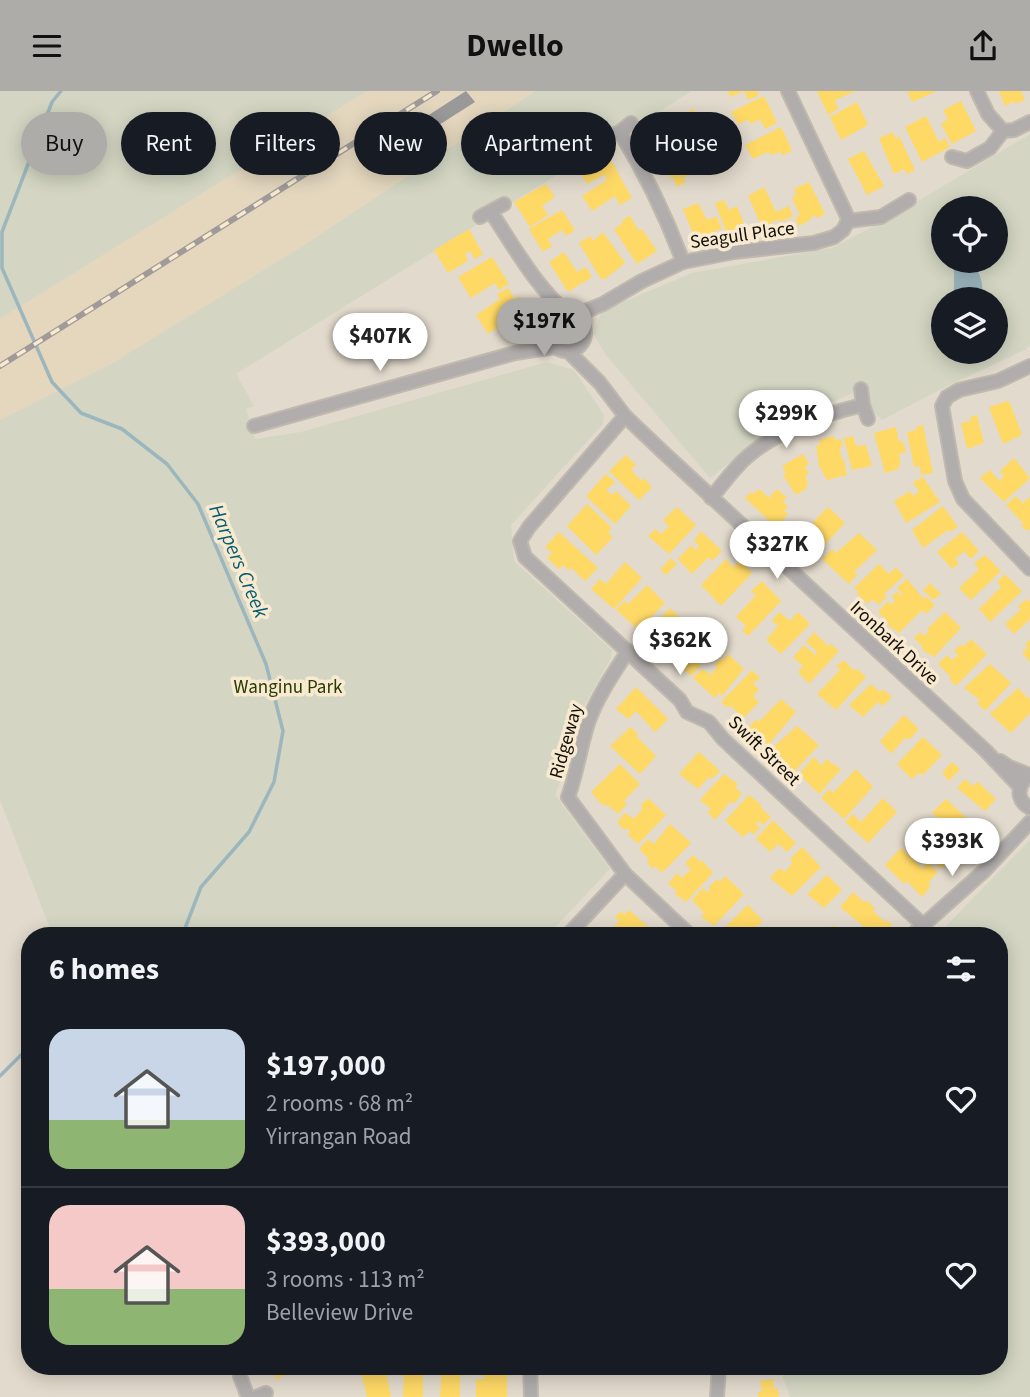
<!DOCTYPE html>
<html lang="en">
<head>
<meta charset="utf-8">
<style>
	body { margin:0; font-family:"Source Sans 3",sans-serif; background:#20242c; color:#f1f3f6; height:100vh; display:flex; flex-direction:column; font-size:26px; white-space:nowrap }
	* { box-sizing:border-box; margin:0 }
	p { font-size:23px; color:#9ea1a6 }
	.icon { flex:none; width:38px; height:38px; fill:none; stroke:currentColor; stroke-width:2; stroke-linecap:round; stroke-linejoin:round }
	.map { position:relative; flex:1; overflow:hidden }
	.side { position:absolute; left:21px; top:836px; width:987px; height:448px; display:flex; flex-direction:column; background:#171b24; border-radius:28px; box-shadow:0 4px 18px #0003 }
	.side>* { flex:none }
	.banner { position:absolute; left:21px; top:21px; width:989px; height:63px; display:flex; gap:14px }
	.buttons { position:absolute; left:931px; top:105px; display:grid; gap:14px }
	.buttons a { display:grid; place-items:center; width:77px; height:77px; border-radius:50%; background:#171b24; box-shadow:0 4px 18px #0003; font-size:35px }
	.price { position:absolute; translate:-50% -60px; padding:0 16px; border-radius:24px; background:#fff; color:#222; font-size:23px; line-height:46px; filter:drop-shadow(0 2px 4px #0008) }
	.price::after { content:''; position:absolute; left:50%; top:42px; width:21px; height:16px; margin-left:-10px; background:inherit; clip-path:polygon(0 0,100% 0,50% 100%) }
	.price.selected { background:#aeaca9; color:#111 }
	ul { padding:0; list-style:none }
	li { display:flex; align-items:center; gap:21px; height:175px; padding:0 28px }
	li+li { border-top:2px solid #363941 }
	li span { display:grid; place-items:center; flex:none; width:196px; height:140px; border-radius:21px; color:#555 }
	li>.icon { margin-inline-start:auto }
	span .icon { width:84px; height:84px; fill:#fffc; stroke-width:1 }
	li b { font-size:30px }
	h2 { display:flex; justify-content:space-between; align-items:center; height:84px; padding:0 28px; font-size:30px }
	.pill { padding:0 24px; border-radius:32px; background:#171b24; box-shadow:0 4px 18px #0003; font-size:24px; line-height:63px }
	.pill.selected { background:#aeaca9; color:#111 }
	header { display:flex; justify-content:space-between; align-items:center; height:91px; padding:0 28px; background:#aeaca9; color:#111; font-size:32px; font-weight:700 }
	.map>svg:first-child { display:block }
</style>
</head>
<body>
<header><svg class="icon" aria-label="menu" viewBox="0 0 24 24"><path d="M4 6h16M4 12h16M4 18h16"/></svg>Dwello<svg class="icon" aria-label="share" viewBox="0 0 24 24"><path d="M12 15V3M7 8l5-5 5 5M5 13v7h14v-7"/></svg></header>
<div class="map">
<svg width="1030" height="1306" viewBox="0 0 1030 1306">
	<rect width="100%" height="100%" fill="#e2dacc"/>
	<path fill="#e4d7be" d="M367 0H535L309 151 111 273 0 329V228Z"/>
	<g fill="#d4d6c3" fill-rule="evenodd">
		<path d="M0 0H367L0 228Z"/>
		<path d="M535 0H692L236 283 254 315 246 318 255 348 301 341 547 271 574 279 604 324 603 333 511 434 514 470 612 559 611 567 581 621 570 666 555 704 610 778 547 845H53L0 709V329L111 273 309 151Z"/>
		<path d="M1030 43V254L1025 259 949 294 882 329 853 302 777 334 710 387 606 264 593 243 602 220 692 182 832 157 888 128ZM943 117H996V170H943ZM943 208H996V261H943Z"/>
		<path d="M1030 749V1306H790L783 1287 782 1276H999V895L1006 885 999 879V845H959L946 835Z"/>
	</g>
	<path fill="#9cb6bd" d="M965 170H970C982 183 983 192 982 208H958L954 198V176Z"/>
	<g fill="#ffd966">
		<path d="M727 0H757L759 4 748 9 744 0 731 6Z"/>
		<path d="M817 0H856L835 9 838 18 828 24Z"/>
		<path d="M907 0H937L912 11Z"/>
		<path d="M999 0H1021L1025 9 1015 13 1014 10 1005 15Z"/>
		<path d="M764 5 777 32 765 38 760 28 751 33 748 29 738 33 731 21Z"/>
		<path d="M961 10 976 40 952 53 941 33 948 28 943 19Z"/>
		<path d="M857 11 868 34 841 49 830 26Z"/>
		<path d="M694 18 706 44 663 65 658 55 655 57 648 43 652 41 646 29 659 21 664 33Z"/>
		<path d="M926 25 939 51 945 47 950 56 922 71 905 36Z"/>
		<path d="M781 36 792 59 783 65 781 61 771 64 768 61 753 68 745 54Z"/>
		<path d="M893 41 896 48 899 45 915 79 907 83 904 78 894 83 879 47Z"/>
		<path d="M604 57 632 107 620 114 615 105 592 120 582 105 607 89 604 84 587 93 575 74Z"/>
		<path d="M693 57 703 76 683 87 686 91 677 96 672 85 669 87 662 71Z"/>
		<path d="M864 60 884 95 867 104 848 68Z"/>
		<path d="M809 91 825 123 817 127 813 124 810 129 799 135 795 127 800 124 792 107 796 104 794 98Z"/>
		<path d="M546 93 555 106 542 115 548 124 530 136 514 111Z"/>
		<path d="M764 96 776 121 789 115 793 125 781 131 779 128 771 132 772 137 764 140 748 105Z"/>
		<path d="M724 109 729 119 737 115 746 138 729 147 715 112Z"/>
		<path d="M698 112 707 129 716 125 722 137 696 150 683 118Z"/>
		<path d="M562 119 575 139 566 145 562 139 548 148 552 155 543 161 529 138Z"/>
		<path d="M630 125 639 140 642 138 657 160 637 173 614 138 623 132 622 129Z"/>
		<path d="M469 138 483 163 475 168 470 160 465 163 468 170 448 182 434 159Z"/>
		<path d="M603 141 625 172 605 188H601L579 152 590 145 593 150Z"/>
		<path d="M564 161 577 181 586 176 592 186 568 201 549 171Z"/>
		<path d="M492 166 509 193 499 199 495 192 471 207 458 186Z"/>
		<path d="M508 197 515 208 520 205 528 217 488 243 476 224 500 208 497 203Z"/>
		<path d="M1007 310 1010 312 1022 344 1003 353 989 316Z"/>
		<path d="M977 324 984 352 967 358 961 332 971 330 970 326Z"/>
		<path d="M923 334 933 382 921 384 920 375 914 376 907 341 917 339 916 336Z"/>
		<path d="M896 336 899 351 903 350 906 361 899 363 901 374H898L899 378 885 382 874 342Z"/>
		<path d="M834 345 835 349 841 348 843 356H840L841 366 844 369 847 384 827 389 819 375 816 355 820 354 819 349Z"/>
		<path d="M853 345 856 355 866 354 872 375 852 379 844 347Z"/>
		<path d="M803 363 809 373 805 376 809 383 805 385 808 392 806 398 796 404 783 384 786 381 782 375Z"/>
		<path d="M626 364 636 374 631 378 641 390 644 387 652 396 639 409 609 380Z"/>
		<path d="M1014 367 1030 387 1004 411 980 387 990 379 999 390 1004 385 1000 380Z"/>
		<path d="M606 383 615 391 606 399 612 404 616 400 631 415 615 433 586 405Z"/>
		<path d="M923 386 940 411 906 432 894 410 910 400 913 405 919 401 913 391Z"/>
		<path d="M759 398 769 407 777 398 787 407 783 410 788 416 784 420 788 423 777 437 745 407 751 401 753 403Z"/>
		<path d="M1016 405 1023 412 1030 406V438L1027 440 1021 434 1023 432 1006 414Z"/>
		<path d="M587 413 612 437 608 441 613 446 596 464 567 435Z"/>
		<path d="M943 415 958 436 950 441 948 439 923 457 912 439Z"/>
		<path d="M677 416 696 434 669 463 648 445 655 438 661 443 669 435 663 429Z"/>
		<path d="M828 416 845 432 818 461 800 445Z"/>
		<path d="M701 440 722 460 712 470 709 466 692 483 678 468 691 454 695 459 699 455 694 450Z"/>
		<path d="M559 441 598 477 585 490 571 477 568 479 563 474 559 478 547 467 552 462 545 456Z"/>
		<path d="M962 441 979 460 971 468 964 460 955 468 959 473 952 478 937 461Z"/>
		<path d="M859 442 877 459 854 481 857 484 849 493 822 468 832 458 836 462Z"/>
		<path d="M985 464 1001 480 971 509 959 497 979 478 974 472Z"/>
		<path d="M671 467 677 473 666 484 660 479Z"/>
		<path d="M726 468 733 476 740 469 752 482 721 515 701 494Z"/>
		<path d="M625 471 642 487 614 518 591 498 600 488 606 493Z"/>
		<path d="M879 473 889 483 896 476 904 485 884 503 887 505 879 514 872 508 868 513 857 503 859 501 854 497Z"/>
		<path d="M1005 483 1022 500 990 531 979 518 1001 496 997 491Z"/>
		<path d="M907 488 924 508 926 505 935 514 926 523 922 519 899 542 884 531 886 529 878 521 888 510 892 514 895 509 892 506 897 500 900 504 902 502 897 497Z"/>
		<path d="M762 490 781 510 748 545 742 540 746 535 736 526 756 504 751 500Z"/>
		<path d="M930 492 941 503 933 509 923 499Z"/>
		<path d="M647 494 665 512 639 539 616 519 624 510 628 513Z"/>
		<path d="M1027 508 1030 511V528L1014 543 1005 533 1021 518 1018 515Z"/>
		<path d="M670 517 686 532 669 550 670 554 665 562 644 543Z"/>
		<path d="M779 521 790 530 798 521 810 533 781 563 766 549 778 535 772 529Z"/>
		<path d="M945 521 961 537 934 566 921 558 923 556 914 547 921 541 925 545 929 540 927 538Z"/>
		<path d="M699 537 716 555 698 572 701 574 691 585 672 567Z"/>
		<path d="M814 541 828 555 831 553 839 560 809 593 798 581 803 575 793 566 804 554 815 564 817 561 806 551Z"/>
		<path d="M971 548 987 563 956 595 949 588 951 586 938 573 947 564 952 569 958 564 954 560 961 553 963 556Z"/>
		<path d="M1030 549V571L1022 562 1028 556 1025 553Z"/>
		<path d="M728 563 744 578 722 605 719 602 715 607 693 587 702 578 711 584 717 576 714 574 721 567 723 569Z"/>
		<path d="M844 569 854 580 856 577 866 586 836 619 817 603 840 579 836 575Z"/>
		<path d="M990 573 1011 592 985 620 977 612 980 609 964 597Z"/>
		<path d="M752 579 760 587 753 592 759 599 753 605 759 611 741 630 736 625 738 622 730 614 728 617 721 611Z"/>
		<path d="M871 593 880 601 883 598 892 606 883 615 878 611 863 626 849 614Z"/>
		<path d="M636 596 668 628 655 641 636 620 628 628 616 618Z"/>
		<path d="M1018 597 1030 609V622L1011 642 990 623Z"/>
		<path d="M781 608 796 621 768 654 749 637 756 628 759 631Z"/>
		<path d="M904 624 919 638 909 649 906 646 891 663 880 650Z"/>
		<path d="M797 635 819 654 793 682 770 659Z"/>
		<path d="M631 636 638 643 636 645 656 665 640 683 610 655Z"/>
		<path d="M923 646 942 664 923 684 919 682 912 688 897 673Z"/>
		<path d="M699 661 720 680 711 688 709 686 698 698 679 683Z"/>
		<path d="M814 666 822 675 826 668 841 678 819 703 799 683Z"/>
		<path d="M952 671 960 678 949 690 942 682Z"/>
		<path d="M620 673 640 693 624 710 627 713 618 723 609 715 601 713 591 701Z"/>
		<path d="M856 678 873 696 844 728 821 707 829 698 833 702Z"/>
		<path d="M724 683 738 693 735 696 742 703 734 713 731 710 715 729 708 722 711 718 700 709Z"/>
		<path d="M965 688 973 695 978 691 996 708 985 720 957 697Z"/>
		<path d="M749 704 762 714 760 716 771 726 763 734 758 730 756 733 760 736 754 744 750 740 743 746 725 730Z"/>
		<path d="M648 707 666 724 638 753 628 744 630 740 627 737 624 739 617 731 625 722 634 728 643 717 640 715Z"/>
		<path d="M883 707 897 721 868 752 845 731 853 723 861 731Z"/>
		<path d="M946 708 973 733 960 747 932 722Z"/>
		<path d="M773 729 796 752 787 761 778 753 770 761 756 748Z"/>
		<path d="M923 731 954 762 941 778 923 760 920 762 907 750Z"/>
		<path d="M670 733 691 752 662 782 655 775 652 778 647 771 649 768 639 758 648 748 654 753Z"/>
		<path d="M802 756 821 776 792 805 770 787 779 777 785 781 793 771 790 768Z"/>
		<path d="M901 757 923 777 928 771 938 781 928 792 931 795 922 806 907 790 904 793 885 774Z"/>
		<path d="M693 764 700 771 702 769 713 782 686 811 675 803 677 800 668 793 677 782 682 787 691 778 685 773Z"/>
		<path d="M827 784 842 799 824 817 807 803Z"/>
		<path d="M725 785 744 803 714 835 701 826 704 822 692 809 703 797 708 802 710 799 708 797 717 788 720 791Z"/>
		<path d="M853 801 864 811 867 810 875 817 873 820 885 831 887 829 892 834 883 845H867L870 841 840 816Z"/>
		<path d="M748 814 763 830 749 843 751 845H726L722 839Z"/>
		<path d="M629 819 659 845H621L612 837 619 830 615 826 621 820 624 824Z"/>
		<path d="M834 834 842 841 846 837 853 845H826L824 843Z"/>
		<path d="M272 1276H291L294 1281 276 1288Z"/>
		<path d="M375 1276H385L391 1306H367L360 1278Z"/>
		<path d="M407 1276H418V1280L423 1281V1306H403L404 1279H407Z"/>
		<path d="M442 1276H460V1306H440Z"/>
		<path d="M484 1276H503V1279H507V1306H476V1288H484Z"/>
		<path d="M643 1276H687V1282L642 1280Z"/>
		<path d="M773 1288 774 1298H778L779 1306H758V1301L762 1300 760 1290Z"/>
	</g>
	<path fill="#999" d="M466 0 475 11 428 41 421 29Z"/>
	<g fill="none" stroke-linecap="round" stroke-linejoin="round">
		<g stroke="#9cb6bd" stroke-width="3.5">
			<path d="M61 0 52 11 2 141V177L52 291 81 322 122 338 167 373 198 413 266 573 283 640 274 691 249 741 201 796 182 845"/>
			<path d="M0 985 30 955"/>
		</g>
		<defs>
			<g id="minor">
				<path d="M788 0 847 125 848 130"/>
				<path d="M977 0 988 23 1003 40"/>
				<path d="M620 41C645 82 666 125 683 171"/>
				<path d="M606 46 620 41 631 32"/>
				<path d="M952 66 967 70 990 57 1003 40 1014 39 1030 31"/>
				<path d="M491 121C515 157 536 196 569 224"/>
				<path d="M480 126 504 113"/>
				<path d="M848 130 881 126 909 109"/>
				<circle cx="567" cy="242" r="18"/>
				<path d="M573 225 603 213 642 190 683 171 734 161 814 152 834 146 843 139 848 130"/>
				<path d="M568 260 600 292 625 325 664 362 986 660 1020 696"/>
				<path d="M1030 275 998 290 959 299 947 306 942 315 955 390 963 408 1030 478"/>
				<path d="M861 298 863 314 868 328"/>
				<path d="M625 325 529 436 520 450 525 466 680 609 687 621 709 631 723 648 923 834"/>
				<path d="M254 335 515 262 555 256"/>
				<path d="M711 407C723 393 734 377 748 365 782 337 821 324 863 314"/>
				<path d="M628 560C613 583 597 606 588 632 580 657 577 682 568 706L625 783 691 845"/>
				<path d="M1000 670 1009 676 1030 684"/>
				<path d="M1024 690C1016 700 1019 711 1030 717"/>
				<path d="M567 845 625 783"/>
				<path d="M911 845 984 780 1030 731"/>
				<path d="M530 1276 531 1306"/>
				<path d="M240 1285 248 1306"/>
				<path d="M256 1306 266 1302"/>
				<path d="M717 1306 719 1276"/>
			</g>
		</defs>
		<use href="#minor" stroke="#bfb9ae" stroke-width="16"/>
		<use href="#minor" stroke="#b2adad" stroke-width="12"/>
		<defs>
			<path id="rail" d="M0 275 437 0"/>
		</defs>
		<use href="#rail" stroke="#a09b98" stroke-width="6"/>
		<use href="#rail" stroke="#f8ead0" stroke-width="3.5" stroke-dasharray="10" stroke-linecap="butt"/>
	</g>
	<g text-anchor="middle" stroke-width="7" stroke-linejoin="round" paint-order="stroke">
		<g font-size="19" fill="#130e06" stroke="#f8ead0">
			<text transform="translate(742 143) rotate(-8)" y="7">Seagull Place</text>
			<text transform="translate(895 551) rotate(43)" y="7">Ironbark Drive</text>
			<text transform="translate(565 650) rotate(-74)" y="7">Ridgeway</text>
			<text transform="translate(765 659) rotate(44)" y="7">Swift Street</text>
		</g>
		<g font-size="19" fill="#2a3b03" stroke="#f8ead0">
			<text x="288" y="602">Wanginu Park</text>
		</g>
		<g font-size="21" font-style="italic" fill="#065c72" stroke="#f8ead0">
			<text transform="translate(239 470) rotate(67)" y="7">Harpers Creek</text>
		</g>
	</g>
</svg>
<div class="buttons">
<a><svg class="icon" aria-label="locate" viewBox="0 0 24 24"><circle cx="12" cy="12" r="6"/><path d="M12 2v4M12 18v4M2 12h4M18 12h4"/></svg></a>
<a><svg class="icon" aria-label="layers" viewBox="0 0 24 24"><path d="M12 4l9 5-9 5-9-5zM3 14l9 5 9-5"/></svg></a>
</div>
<b class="price selected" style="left:544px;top:267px">$197K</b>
<b class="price" style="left:380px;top:282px">$407K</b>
<b class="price" style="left:786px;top:359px">$299K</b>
<b class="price" style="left:777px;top:490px">$327K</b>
<b class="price" style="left:680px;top:586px">$362K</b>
<b class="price" style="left:952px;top:787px">$393K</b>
<div class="banner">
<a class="pill selected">Buy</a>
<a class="pill">Rent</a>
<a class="pill">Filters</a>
<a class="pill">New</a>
<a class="pill">Apartment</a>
<a class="pill">House</a>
</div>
<section class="side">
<h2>6 homes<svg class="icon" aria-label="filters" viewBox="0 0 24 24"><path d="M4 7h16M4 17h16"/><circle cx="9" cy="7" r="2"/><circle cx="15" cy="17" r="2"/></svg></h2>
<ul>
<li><span style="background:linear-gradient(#c9d6e8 65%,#8fb573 0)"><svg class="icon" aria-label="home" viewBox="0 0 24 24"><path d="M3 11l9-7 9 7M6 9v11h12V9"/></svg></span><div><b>$197,000</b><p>2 rooms · 68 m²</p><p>Yirrangan Road</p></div><svg class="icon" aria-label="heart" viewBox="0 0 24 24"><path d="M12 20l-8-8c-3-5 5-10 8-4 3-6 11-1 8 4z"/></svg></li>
<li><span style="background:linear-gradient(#f6c9c9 60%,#8fb573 0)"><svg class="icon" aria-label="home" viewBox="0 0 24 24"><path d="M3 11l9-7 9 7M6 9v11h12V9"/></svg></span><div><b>$393,000</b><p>3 rooms · 113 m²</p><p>Belleview Drive</p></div><svg class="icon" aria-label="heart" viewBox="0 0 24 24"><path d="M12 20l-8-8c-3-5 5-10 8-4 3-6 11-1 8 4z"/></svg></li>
</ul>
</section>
</div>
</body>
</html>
